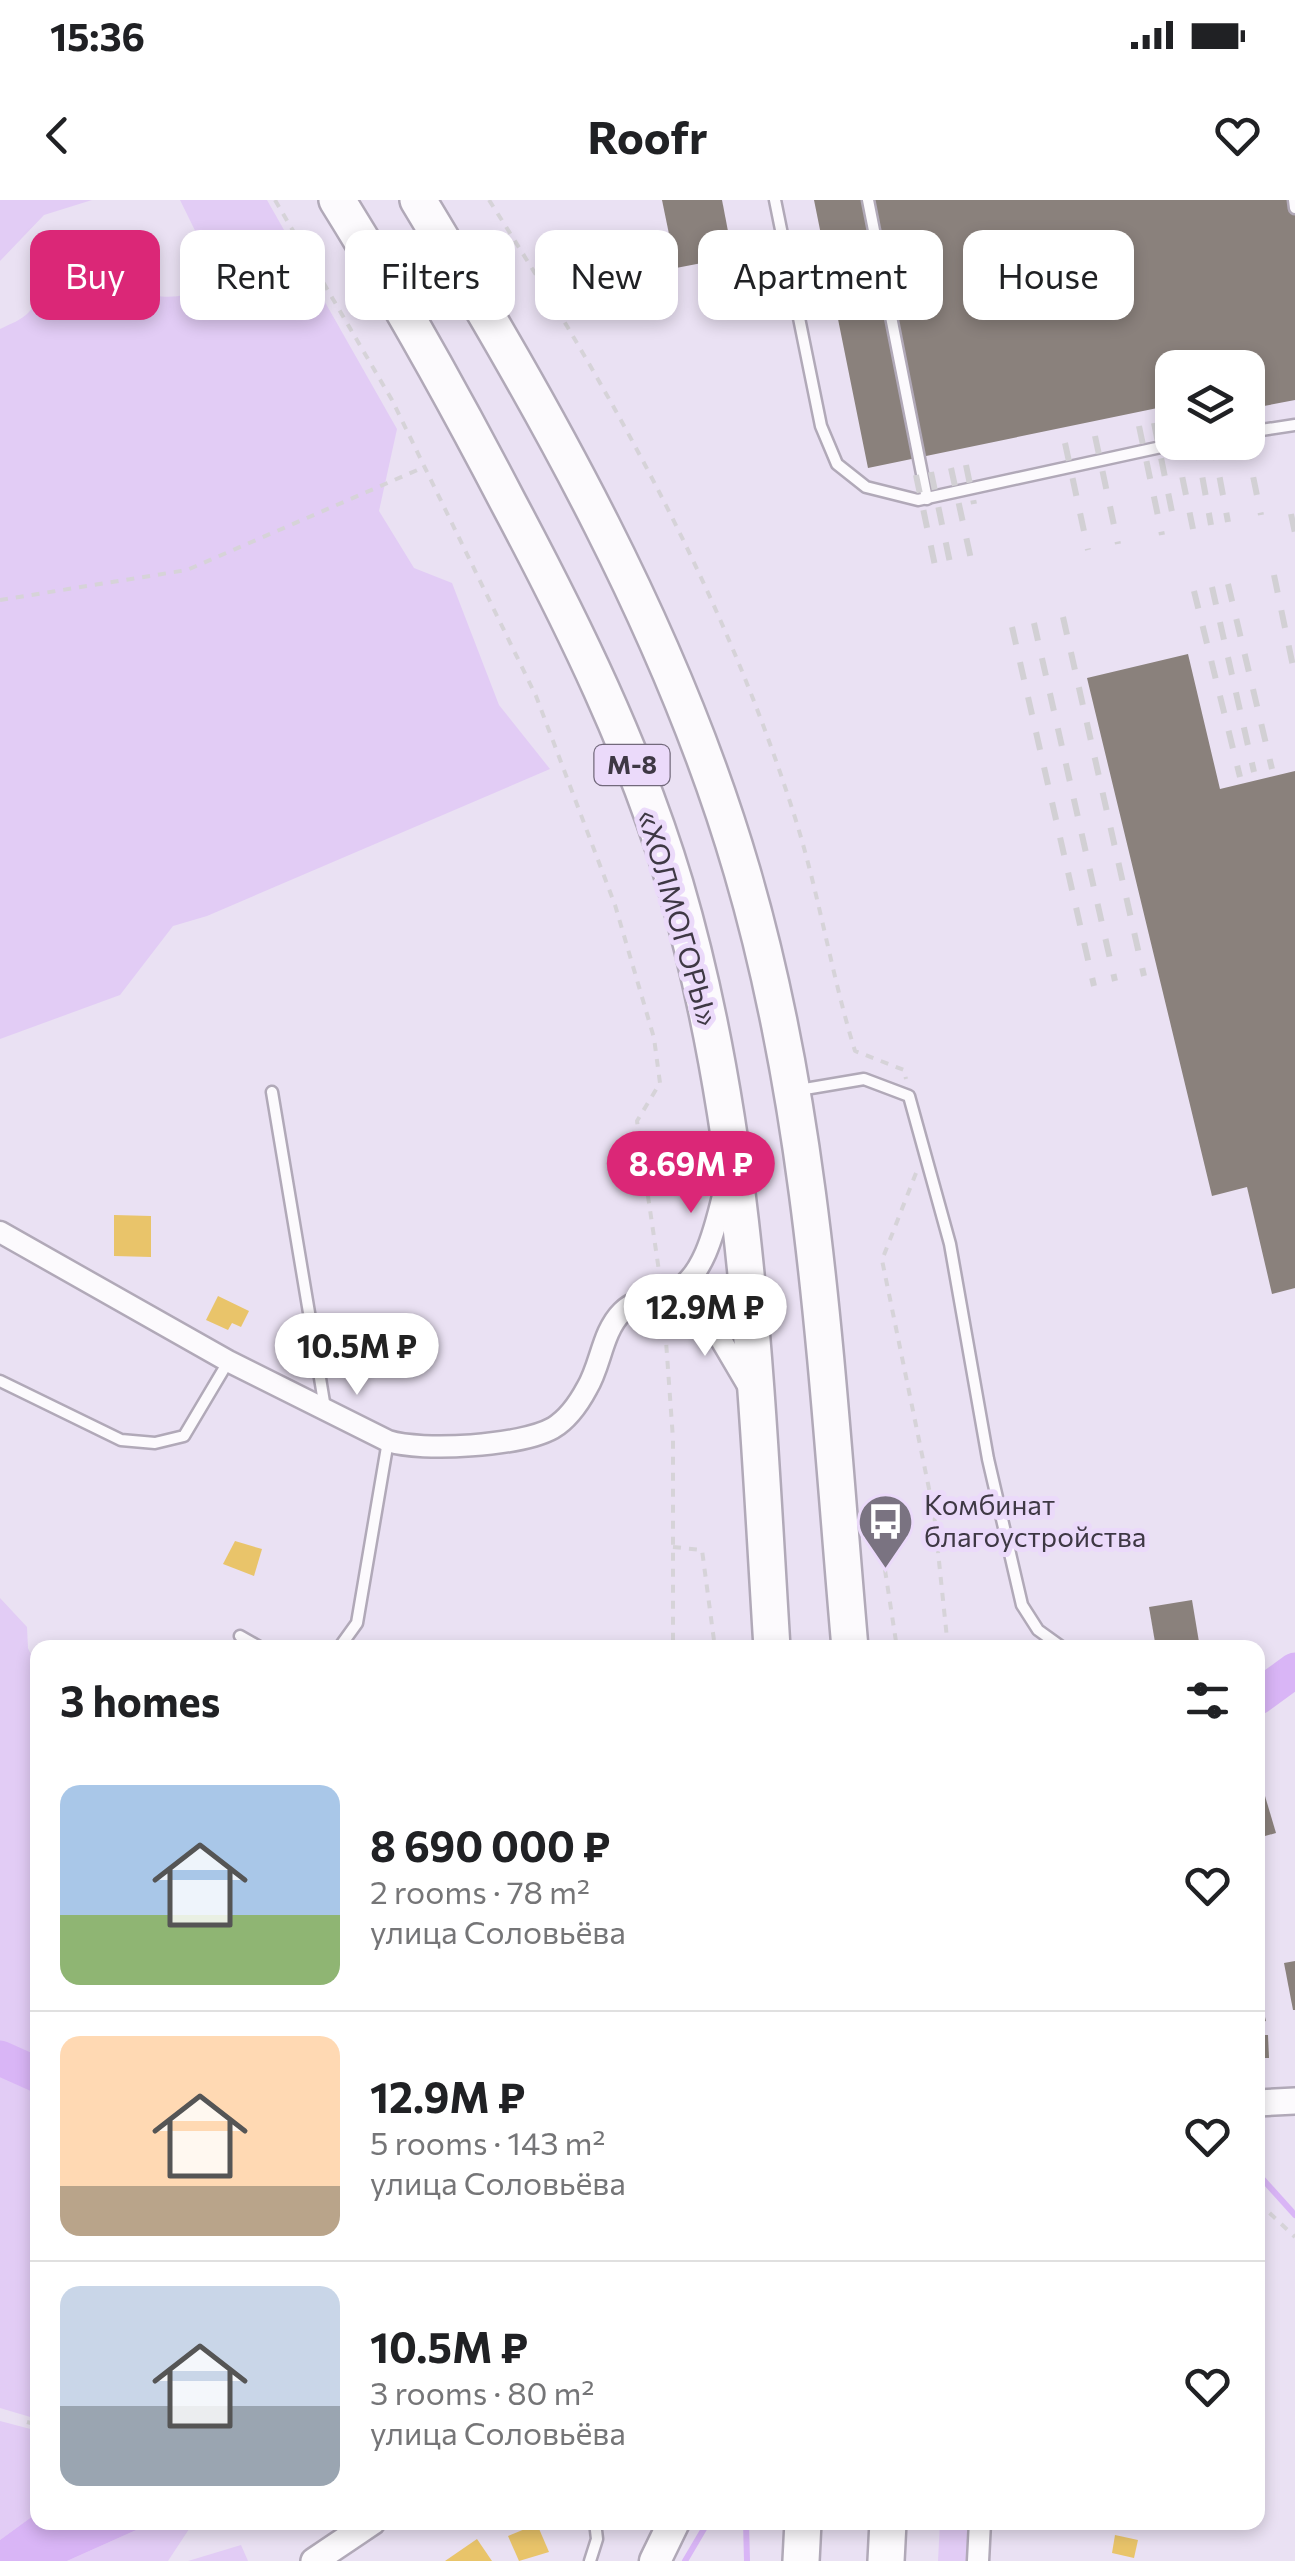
<!DOCTYPE html>
<html lang="en">
<head>
<meta charset="utf-8">
<style>
	body { margin:0; font-family:Commissioner,sans-serif; background:#f6f6f6; color:#202124; height:100vh; display:flex; flex-direction:column; font-size:38px; white-space:nowrap }
	* { box-sizing:border-box; margin:0 }
	p { font-size:32px; color:#757577 }
	.icon { flex:none; width:55px; height:55px; fill:none; stroke:currentColor; stroke-width:2; stroke-linecap:round; stroke-linejoin:round }
	.map { position:relative; flex:1; overflow:hidden }
	.side { position:absolute; left:30px; top:1440px; width:1235px; height:890px; display:flex; flex-direction:column; background:#fff; border-radius:20px; box-shadow:0 5px 15px #0003 }
	.side>* { flex:none }
	.hud { position:absolute; left:30px; top:30px; width:1235px; height:90px; display:flex; gap:20px }
	.tools { position:absolute; left:1155px; top:150px; display:grid; gap:20px }
	.tools a { display:grid; place-items:center; width:110px; height:110px; border-radius:20px; background:#fff; box-shadow:0 5px 15px #0003; font-size:50px }
	.price { position:absolute; translate:-50% -85px; padding:0 22px; border-radius:35px; background:#fff; color:#222; font-size:32px; line-height:65px; filter:drop-shadow(0 2px 5px #0008) }
	.price::after { content:''; position:absolute; left:50%; top:60px; width:30px; height:22px; margin-left:-15px; background:inherit; clip-path:polygon(0 0,100% 0,50% 100%) }
	.price.on { background:#db2777; color:#fff }
	ul { padding:0; list-style:none }
	li { display:flex; align-items:center; gap:30px; height:250px; padding:0 30px }
	li+li { border-top:2px solid #e0e0e0 }
	li span { display:grid; place-items:center; flex:none; width:280px; height:200px; border-radius:20px; color:#555 }
	li>.icon { margin-inline-start:auto }
	span .icon { width:120px; height:120px; fill:#fffc; stroke-width:1 }
	li b { font-size:42px }
	h2 { display:flex; justify-content:space-between; align-items:center; height:120px; padding:0 30px; font-size:42px }
	.tag { padding:0 35px; border-radius:20px; background:#fff; box-shadow:0 5px 15px #0003; font-size:35px; line-height:90px }
	.tag.on { background:#db2777; color:#fff }
	.status { display:flex; justify-content:space-between; align-items:center; height:70px; padding:0 50px; background:#fff; direction:ltr }
	.status svg { height:28px; fill:currentColor }
	header { display:flex; justify-content:space-between; align-items:center; height:130px; padding:0 30px; background:#fff; font-size:45px; font-weight:700 }
	.map>svg:first-child { display:block }
</style>
</head>
<body>
<div class="status"><b>15:36</b><svg viewBox="0 0 49 12"><path d="M0 12V9h3v3zM5 12V6h3v6zM10 12V3h3v9zM15 12V0h3v12zM26 1h20v11H26zM47 4h2v5h-2z"/></svg></div>
<header><svg class="icon" aria-label="back" viewBox="0 0 24 24"><path d="M15 5l-7 7 7 7"/></svg>Roofr<svg class="icon" aria-label="heart" viewBox="0 0 24 24"><path d="M12 20l-8-8c-3-5 5-10 8-4 3-6 11-1 8 4z"/></svg></header>
<div class="map">
<svg width="1295" height="2361" viewBox="0 0 1295 2361">
	<rect width="100%" height="100%" fill="#eae1f3"/>
	<g fill="#e2ccf5">
		<path d="M0 0H92L44 15 0 61Z"/>
		<path d="M180 0H267L397 229 379 311 414 368 452 383 499 505 550 569 207 716 173 726 120 795 0 839V129C10 124 22 120 29 112 51 85 45 72 87 72L98 87C149 83 158 113 209 84L212 65Z"/>
		<path d="M0 1398 27 1427 28 1448 38 1470 37 2219 0 2208Z"/>
		<path d="M0 2221 38 2231 37 2313 0 2340Z"/>
		<path d="M152 2323H193L168 2361H67Z"/>
		<path d="M940 2323H969L967 2361H938Z"/>
		<path d="M241 2345 248 2361H188Z"/>
	</g>
	<path fill="#d9b5f6" d="M37 2313 38 2322 152 2323 67 2361H0V2340Z"/>
	<g fill="#e9c46a">
		<path d="M114 1015 151 1016V1057L114 1056Z"/>
		<path d="M218 1096 249 1111 241 1127 232 1123 228 1130 206 1120Z"/>
		<path d="M235 1341 262 1349 254 1376 223 1364Z"/>
		<path d="M537 2324 549 2352 519 2361 508 2336Z"/>
		<path d="M1115 2335 1138 2340 1134 2358 1112 2353Z"/>
		<path d="M477 2339 492 2361H445Z"/>
	</g>
	<g fill="#8a817c">
		<path d="M662 0H722L733 57 676 68Z"/>
		<path d="M814 0H1295V200L1248 209V168H1172V205L868 268Z"/>
		<path d="M1188 454 1220 589 1295 571V1088L1272 1094 1247 987 1212 996 1087 478Z"/>
		<path d="M1192 1400 1200 1448H1156L1149 1407Z"/>
		<path d="M1262 1586 1276 1633 1258 1638V1587Z"/>
		<path d="M1295 1761V1810H1293L1284 1763Z"/>
		<path d="M1258 1788 1266 1821 1258 1823Z"/>
		<path d="M1258 1835H1268L1269 1858H1258Z"/>
	</g>
	<g fill="none" stroke-linecap="round" stroke-linejoin="round">
		<g stroke="#d9b5f6" stroke-width="6">
			<path d="M1258 1974 1295 2015"/>
			<path d="M746 2322 747 2361"/>
			<path d="M685 2361 708 2322"/>
		</g>
		<g stroke="#d9b5f6" stroke-width="35">
			<path d="M1258 1497 1295 1470"/>
			<path d="M0 1858 38 1875"/>
		</g>
		<defs>
			<g id="service">
				<path d="M775 0 821 226 837 264 866 287 918 300 1184 242"/>
				<path d="M868 0 927 299"/>
				<path d="M1294 0 1295 8"/>
				<path d="M1248 232 1295 225"/>
				<path d="M799 890 864 879 909 896 950 1044 988 1259 1022 1405 1038 1430 1063 1448"/>
				<path d="M272 892 325 1208"/>
				<path d="M0 1181 121 1240 155 1243 184 1236 228 1162"/>
				<path d="M240 1436 261 1448"/>
				<path d="M339 1448 357 1423 388 1241"/>
				<path d="M590 2361 597 2339 595 2322"/>
			</g>
			<g id="minor">
				<path d="M0 1032 228 1161 388 1241C422 1252 521 1246 553 1228 568 1219 579 1203 587 1188 601 1165 602 1132 622 1112 636 1098 654 1099 671 1093 708 1078 718 1013 727 980"/>
				<path d="M671 1093 704 1111 747 1184"/>
				<path d="M978 2361 980 2322"/>
			</g>
			<g id="tertiary">
				<path d="M1258 1903 1295 1901"/>
				<path d="M314 2361 372 2322"/>
			</g>
			<path id="secondary" d="M655 2361 674 2322"/>
			<g id="trunk">
				<path d="M337 0C398 98 455 200 508 302 573 424 635 550 675 684 748 932 756 1191 772 1448"/>
				<path d="M418 0C546 212 672 431 742 671 816 923 827 1187 850 1448"/>
				<path d="M801 2361 803 2322"/>
				<path d="M886 2361 888 2322"/>
			</g>
		</defs>
		<use href="#service" stroke="#b1a9b8" stroke-width="15"/>
		<use href="#minor" stroke="#b1a9b8" stroke-width="25"/>
		<use href="#tertiary" stroke="#b1a9b8" stroke-width="30"/>
		<use href="#secondary" stroke="#b1a9b8" stroke-width="35"/>
		<use href="#trunk" stroke="#b1a9b8" stroke-width="40"/>
		<g stroke="#d6d3d8" stroke-width="4" stroke-dasharray="8 8" stroke-linecap="butt">
			<path d="M275 0 392 200 536 496 615 705 654 838 660 883 637 921 660 1078"/>
			<path d="M489 0C615 197 727 399 797 624 820 699 832 777 855 851L904 870 906 879"/>
			<path d="M0 400 187 370 422 268"/>
			<path d="M916 973 882 1060 934 1313 948 1448"/>
			<path d="M664 1113 673 1239V1448"/>
			<path d="M673 1347 702 1350 715 1448"/>
			<path d="M885 1370 897 1448"/>
			<path d="M1258 2002 1295 2037"/>
			<path d="M27 2222 38 2225"/>
		</g>
		<use href="#service" stroke="#fcfafd" stroke-width="10"/>
		<use href="#minor" stroke="#fcfafd" stroke-width="20"/>
		<use href="#tertiary" stroke="#fcfafd" stroke-width="25"/>
		<use href="#secondary" stroke="#fcfafd" stroke-width="30"/>
		<use href="#trunk" stroke="#fcfafd" stroke-width="35"/>
		<g stroke="#d2d0d4" stroke-width="6" stroke-dasharray="18 18" stroke-linecap="butt">
			<path d="M1154 223 1172 312"/>
			<path d="M1139 226 1162 335"/>
			<path d="M1095 236 1118 344"/>
			<path d="M1175 242 1193 329"/>
			<path d="M1196 242 1211 325"/>
			<path d="M1213 242 1228 322"/>
			<path d="M1246 242 1261 315"/>
			<path d="M1065 243 1088 350"/>
			<path d="M966 265 974 304"/>
			<path d="M951 268 974 373"/>
			<path d="M931 272 953 377"/>
			<path d="M916 275 938 380"/>
			<path d="M1291 314 1295 333"/>
			<path d="M1274 375 1295 476"/>
			<path d="M1228 384 1272 569"/>
			<path d="M1212 387 1254 572"/>
			<path d="M1194 391 1240 577"/>
			<path d="M1063 417 1144 776"/>
			<path d="M1034 423 1115 781"/>
			<path d="M1012 427 1094 786"/>
		</g>
	</g>
	<defs>
		<symbol id="bus-pin" viewBox="-11 -11 22 30"><path d="M0 17L-7.5 6A9.5 9.5 0 1 1 7.5 6Z" fill="#7a7381" stroke="#ebdafa"/><path d="M-5-6H5V4H4V6H2V4H-2V6H-4V4H-5ZM-3.5-4V0h7V-4ZM-3.5 1.2v1.5H-2V1.2ZM2 1.2v1.5H3.5V1.2Z" fill="#fff"/></symbol>
	</defs>
	<g fill-rule="evenodd">
		<use href="#bus-pin" x="854" y="1290" width="63" height="86"/>
	</g>
	<g text-anchor="middle" stroke-width="10" stroke-linejoin="round" paint-order="stroke">
		<rect fill="#ebdafa" stroke="#72697b" stroke-width="2.5" x="594.5" y="545" width="75" height="40" rx="8"/>
		<g font-size="25" font-weight="bold" fill="#3e3844">
			<text x="632" y="574">М-8</text>
		</g>
		<g font-size="28" fill="#3e3844" stroke="#ebdafa">
			<text transform="translate(678 718) rotate(74)" y="10">«ХОЛМОГОРЫ»</text>
		</g>
		<g font-size="28" fill="#3e3844" stroke="#ebdafa" text-anchor="start">
			<text x="924" y="1315">Комбинат<tspan x="924" dy="32">благоустройства</tspan></text>
		</g>
	</g>
</svg>
<div class="tools">
<a><svg class="icon" aria-label="layers" viewBox="0 0 24 24"><path d="M12 4l9 5-9 5-9-5zM3 14l9 5 9-5"/></svg></a>
</div>
<b class="price on" style="left:691px;top:1016px">8.69M ₽</b>
<b class="price" style="left:705px;top:1159px">12.9M ₽</b>
<b class="price" style="left:357px;top:1198px">10.5M ₽</b>
<div class="hud">
<a class="tag on">Buy</a>
<a class="tag">Rent</a>
<a class="tag">Filters</a>
<a class="tag">New</a>
<a class="tag">Apartment</a>
<a class="tag">House</a>
</div>
<section class="side">
<h2>3 homes<svg class="icon" aria-label="filters" viewBox="0 0 24 24"><path d="M4 7h16M4 17h16"/><circle cx="9" cy="7" r="2"/><circle cx="15" cy="17" r="2"/></svg></h2>
<ul>
<li><span style="background:linear-gradient(#a9c7e8 65%,#8fb573 0)"><svg class="icon" aria-label="home" viewBox="0 0 24 24"><path d="M3 11l9-7 9 7M6 9v11h12V9"/></svg></span><div><b>8 690 000 ₽</b><p>2 rooms · 78 m²</p><p>улица Соловьёва</p></div><svg class="icon" aria-label="heart" viewBox="0 0 24 24"><path d="M12 20l-8-8c-3-5 5-10 8-4 3-6 11-1 8 4z"/></svg></li>
<li><span style="background:linear-gradient(#ffd9b3 75%,#b9a48a 0)"><svg class="icon" aria-label="home" viewBox="0 0 24 24"><path d="M3 11l9-7 9 7M6 9v11h12V9"/></svg></span><div><b>12.9M ₽</b><p>5 rooms · 143 m²</p><p>улица Соловьёва</p></div><svg class="icon" aria-label="heart" viewBox="0 0 24 24"><path d="M12 20l-8-8c-3-5 5-10 8-4 3-6 11-1 8 4z"/></svg></li>
<li><span style="background:linear-gradient(#c9d6e8 60%,#9aa5b1 0)"><svg class="icon" aria-label="home" viewBox="0 0 24 24"><path d="M3 11l9-7 9 7M6 9v11h12V9"/></svg></span><div><b>10.5M ₽</b><p>3 rooms · 80 m²</p><p>улица Соловьёва</p></div><svg class="icon" aria-label="heart" viewBox="0 0 24 24"><path d="M12 20l-8-8c-3-5 5-10 8-4 3-6 11-1 8 4z"/></svg></li>
</ul>
</section>
</div>
</body>
</html>
